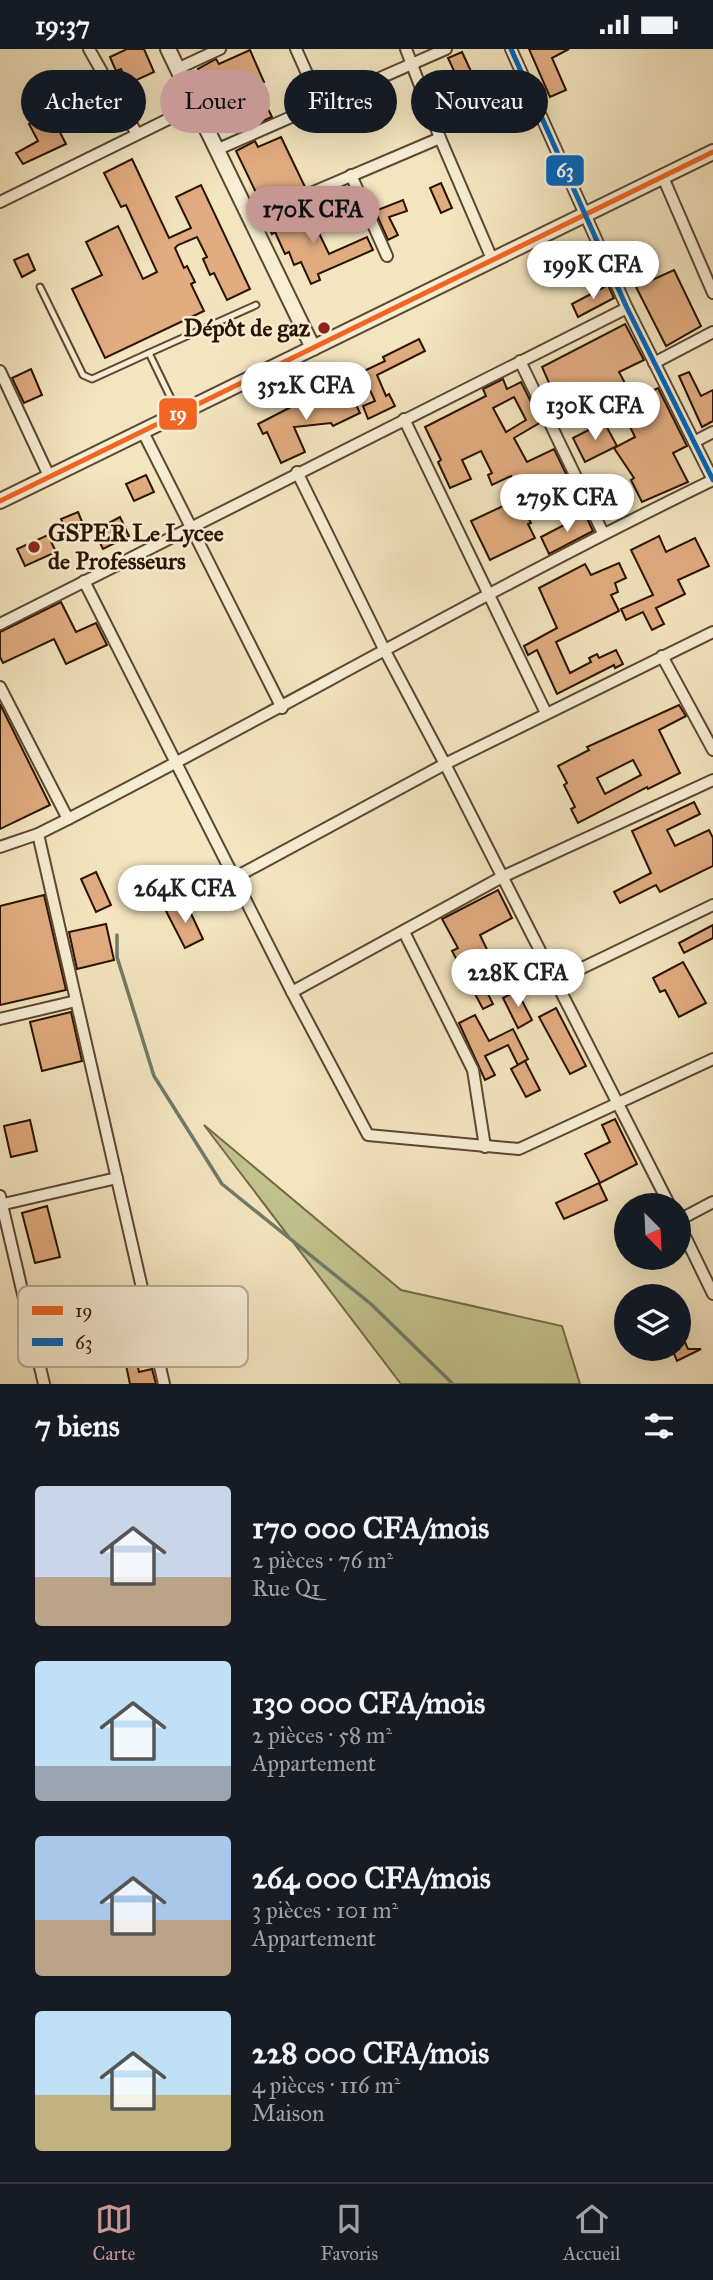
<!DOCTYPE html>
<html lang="fr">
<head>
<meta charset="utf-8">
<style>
	body { margin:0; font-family:"IM FELL Great Primer",serif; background:#242831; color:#f1f3f6; height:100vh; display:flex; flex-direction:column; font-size:26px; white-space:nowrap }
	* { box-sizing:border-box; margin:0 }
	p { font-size:23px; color:#9ea1a6 }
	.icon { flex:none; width:38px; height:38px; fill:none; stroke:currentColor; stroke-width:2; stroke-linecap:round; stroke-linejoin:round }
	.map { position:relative; height:1335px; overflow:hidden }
	.details { display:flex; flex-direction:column; background:#171b24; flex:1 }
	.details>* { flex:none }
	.top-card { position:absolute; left:21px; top:21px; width:672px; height:63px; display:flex; gap:14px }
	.needle { width:46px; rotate:156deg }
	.buttons { position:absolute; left:614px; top:1144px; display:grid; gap:14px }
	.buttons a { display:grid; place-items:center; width:77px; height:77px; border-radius:50%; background:#171b24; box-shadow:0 7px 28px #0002; font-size:35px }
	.price { position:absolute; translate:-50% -60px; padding:0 16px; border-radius:24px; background:#fff; color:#222; font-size:23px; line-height:46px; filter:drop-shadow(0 2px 4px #0008) }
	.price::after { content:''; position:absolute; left:50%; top:42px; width:21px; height:16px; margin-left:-10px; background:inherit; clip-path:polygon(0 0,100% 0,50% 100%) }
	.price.current { background:#c59692; color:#111 }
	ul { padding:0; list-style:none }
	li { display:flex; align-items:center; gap:21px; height:175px; padding:0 35px }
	li span { display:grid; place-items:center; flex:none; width:196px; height:140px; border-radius:7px; color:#555 }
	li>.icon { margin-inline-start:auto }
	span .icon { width:84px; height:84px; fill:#fffc; stroke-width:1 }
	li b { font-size:30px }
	h2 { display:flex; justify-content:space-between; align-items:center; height:84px; padding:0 35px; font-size:30px }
	.tag { padding:0 24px; border-radius:32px; background:#171b24; box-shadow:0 7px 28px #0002; font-size:24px; line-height:63px }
	.tag.current { background:#c59692; color:#111 }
	.status { display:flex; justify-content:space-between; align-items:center; height:49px; padding:0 35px; background:#171b24; direction:ltr }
	.status svg { height:19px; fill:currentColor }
	.tabs { display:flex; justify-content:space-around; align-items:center; height:98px; border-top:2px solid #363941; background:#171b24; font-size:19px; color:#9ea1a6 }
	.tabs a { display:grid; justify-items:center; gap:4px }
	.tabs .current { color:#c59692 }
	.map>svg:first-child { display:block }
</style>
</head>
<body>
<div class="status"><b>19:37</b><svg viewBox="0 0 49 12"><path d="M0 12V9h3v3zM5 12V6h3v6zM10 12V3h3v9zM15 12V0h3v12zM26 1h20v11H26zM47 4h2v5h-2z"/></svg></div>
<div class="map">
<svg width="713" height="1335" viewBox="0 0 713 1335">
	<rect width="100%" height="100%" fill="#f3e5bf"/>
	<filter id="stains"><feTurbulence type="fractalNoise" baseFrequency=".00286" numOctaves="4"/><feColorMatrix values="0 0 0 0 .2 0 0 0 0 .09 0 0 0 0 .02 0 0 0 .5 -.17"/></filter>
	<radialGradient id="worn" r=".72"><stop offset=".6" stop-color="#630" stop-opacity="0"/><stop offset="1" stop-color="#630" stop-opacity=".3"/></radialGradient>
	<path fill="#c2c28d" stroke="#766a46" stroke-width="2" d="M204 1076 401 1241 562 1277 580 1335H401Z"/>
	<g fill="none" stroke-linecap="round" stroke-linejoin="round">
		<path stroke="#6f7a67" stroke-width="3.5" d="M117 886V908L154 1027 222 1135 371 1255 453 1335"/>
	</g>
	<g fill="#e1ac80" stroke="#291200" stroke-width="2" fill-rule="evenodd">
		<path d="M127 0H144L154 23 128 35 121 20 116 22 110 8Z"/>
		<path d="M529 0H569L552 9 566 41 550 48Z"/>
		<path d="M250 1 264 33 224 51 234 72 221 78 214 63 217 62 198 20 216 10 219 15Z"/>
		<path d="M462 3 476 33 462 39 448 9Z"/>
		<path d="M268 60 272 68 240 82 235 71 246 66 247 69Z"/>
		<path d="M50 64 66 95 23 115 16 104 38 92 29 75Z"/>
		<path d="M281 88 305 138 262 156 236 102 255 92 258 98Z"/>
		<path d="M132 110 169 189 191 179 176 148 201 136 250 240 227 251 214 224 210 226 203 210 207 208 197 188 178 196 175 199 184 219 187 217 195 233 191 235 204 262 105 309 72 240 102 226 86 193 118 177 143 230 157 223 126 156 121 158 104 124Z"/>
		<path d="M441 134 452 159 441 164 430 139Z"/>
		<path d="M403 151 407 162 389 168 398 186 388 191 375 162Z"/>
		<path d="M305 155 329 205 367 188 373 201 318 225 320 231 311 235 301 213 294 216 289 203 285 205 275 183 272 185 267 175 277 171 280 177 300 168 296 159Z"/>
		<path d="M28 205 35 221 22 228 14 211Z"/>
		<path d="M674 221 701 277 666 297 636 238Z"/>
		<path d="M608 236 614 249 578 268 572 255Z"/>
		<path d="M625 275 644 311 619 323 634 351 658 339 687 397 673 404 688 433 642 453 631 431 634 429 614 399 635 388 621 359 606 367 590 338 558 354 542 318Z"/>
		<path d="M419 290 425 302 377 326 386 347 389 345 395 357 368 370 363 357 375 352 366 332 346 341 340 328 356 321 358 325 385 312 383 308Z"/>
		<path d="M31 320 42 346 24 354 12 329Z"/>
		<path d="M689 323 701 347 713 341V372L702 378 679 327Z"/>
		<path d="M503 330 507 340 521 333 541 373 514 389 527 413 554 400 570 433 541 446 533 428 515 436 511 427 492 436 488 426 492 424 481 402 462 411 471 430 450 439 438 413 441 411 425 378 486 347 483 340ZM514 348 526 371 506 383 493 359Z"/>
		<path d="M322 342 327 354 350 343 360 364 333 377 331 374 294 378 305 403 281 414 267 383 263 385 258 375Z"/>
		<path d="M604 373 617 397 585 413 573 389Z"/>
		<path d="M146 426 154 443 134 452 126 435Z"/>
		<path d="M518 450 531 474 528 475 535 489 490 511 471 472Z"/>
		<path d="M78 463 85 480 69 487 61 470Z"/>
		<path d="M585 465 593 482 549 505 541 488Z"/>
		<path d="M120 468 129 487 103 500 94 482Z"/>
		<path d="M48 486 56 503 25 517 17 500Z"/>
		<path d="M659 487 666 503 695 489 709 517 678 531 685 545 656 559 664 575 652 581 643 563 626 571 621 560 653 546 631 501Z"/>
		<path d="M619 514 626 529 615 534 618 543 611 546 619 562 556 593 570 624 591 613 589 609 597 605 599 609 616 601 623 615 615 619 614 616 557 645 537 601 528 606 524 597 557 579 539 539 585 515 591 526Z"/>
		<path d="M61 553 76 583 96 574 107 596 66 615 54 590 3 614 0 608V583Z"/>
		<path d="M0 655 50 756 0 780Z"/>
		<path d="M679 656 686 667 659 681 680 724 648 740 647 738 578 774 571 760 575 758 564 736 567 734 558 717 589 701 587 698ZM633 711 641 726 605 745 597 729Z"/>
		<path d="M694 753 700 765 667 781 675 797 709 781 713 789V817L660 843 656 836 620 854 614 843 651 824 632 782Z"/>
		<path d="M96 823 111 856 96 863 81 830Z"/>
		<path d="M498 841 512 869 480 886 494 915 477 923 493 955 483 960 452 902 458 899 442 870Z"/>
		<path d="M44 846 66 941 0 956V857Z"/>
		<path d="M186 854 203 890 185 899 166 862Z"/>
		<path d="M106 875 114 911 77 920 69 883Z"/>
		<path d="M713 876V889L684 904 679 894Z"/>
		<path d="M683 913 706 954 679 968 665 941 660 943 653 929Z"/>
		<path d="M517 942 532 971 518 979 503 949Z"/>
		<path d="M556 959 586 1017 570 1025 539 968Z"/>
		<path d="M71 963 82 1012 42 1022 30 973Z"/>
		<path d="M475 966 489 992 513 980 528 1010 518 1016 508 996 485 1007 495 1026 485 1031 459 974Z"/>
		<path d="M525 1012 540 1041 526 1048 511 1020Z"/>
		<path d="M615 1070 637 1115 600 1134 585 1105 610 1093 602 1076Z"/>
		<path d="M30 1071 37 1102 11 1108 4 1077Z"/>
		<path d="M599 1134 607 1151 564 1170 556 1154Z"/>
		<path d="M47 1157 60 1208 35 1214 22 1164Z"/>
		<path d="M679 1280 688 1300H701L677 1312 672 1300H679Z"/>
		<path d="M134 1300 139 1323 152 1320 156 1335H130L123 1302Z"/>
	</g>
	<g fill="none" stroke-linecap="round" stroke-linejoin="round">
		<defs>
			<g id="service">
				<path d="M40 238 83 326 92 330 149 304"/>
				<path d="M178 364 149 304 256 256"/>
			</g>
			<g id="minor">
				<path d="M89 0 137 85"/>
				<path d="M296 0 321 56"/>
				<path d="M406 0 440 89 492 210"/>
				<path d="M511 0 627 259 713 431"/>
				<path d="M177 20 220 0"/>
				<path d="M216 101 446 0"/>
				<path d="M351 126 387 207"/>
				<path d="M662 126 713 244"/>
				<path d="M0 153 195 57"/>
				<path d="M250 170 440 89"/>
				<path d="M520 312 603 484"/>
				<path d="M654 314 713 283"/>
				<path d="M0 322 49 427"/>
				<path d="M404 370 546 664"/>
				<path d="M142 381 282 659"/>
				<path d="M694 393 713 383"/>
				<path d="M297 423 385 602 445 715 670 1157"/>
				<path d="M84 532 292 943 368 1086 519 1100 713 1010"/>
				<path d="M0 575 627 259"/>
				<path d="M662 607 713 701"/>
				<path d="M0 638 68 770"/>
				<path d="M38 785 164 1335"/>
				<path d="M0 798 38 785 68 770C284 659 494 537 713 431"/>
				<path d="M234 829 445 715 713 583"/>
				<path d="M404 883 473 1021 485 1098"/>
				<path d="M555 932 713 856"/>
				<path d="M292 943 502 828 713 731"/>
				<path d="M0 970 76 952"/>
				<path d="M0 1147 44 1335"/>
				<path d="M0 1156 117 1129"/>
				<path d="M679 1171 713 1153"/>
				<path d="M679 1175 713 1245"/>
			</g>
			<g id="tertiary">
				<path d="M168 0 313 299"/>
				<path d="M0 452 713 103"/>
			</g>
		</defs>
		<use href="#service" stroke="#5c4730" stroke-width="9"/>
		<use href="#minor" stroke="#5c4730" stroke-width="14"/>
		<use href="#tertiary" stroke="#5c4730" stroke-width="18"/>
		<use href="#service" stroke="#f7eed5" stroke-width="5"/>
		<use href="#minor" stroke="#f7eed5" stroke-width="10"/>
		<use href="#tertiary" stroke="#f7eed5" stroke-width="14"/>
		<defs>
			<path id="bus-1" d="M0 452 713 103"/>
			<path id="bus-2" d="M511 0 627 259 713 431"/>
		</defs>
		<use href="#bus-1" stroke="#f7eed5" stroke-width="10"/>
		<use href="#bus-2" stroke="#f7eed5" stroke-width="10"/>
		<use href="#bus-1" stroke="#f26522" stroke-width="5"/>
		<use href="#bus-2" stroke="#0065bd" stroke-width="5"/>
	</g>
	<g fill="#8f2418" stroke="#f7eed5" stroke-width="2.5">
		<circle cx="324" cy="279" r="7"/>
		<circle cx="34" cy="498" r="7"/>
	</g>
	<g text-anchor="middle" stroke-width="5" stroke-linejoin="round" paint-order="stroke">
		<g font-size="24" font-weight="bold" fill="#291200" stroke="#f7eed5" text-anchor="end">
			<text x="310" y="287">Dépôt de gaz</text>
			<text x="48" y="492" text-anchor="start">GSPER Le Lycee<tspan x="48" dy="28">de Professeurs</tspan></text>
		</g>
	</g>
	<rect x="18" y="1237" width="230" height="81" rx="10" fill="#f7eed5" stroke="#b9ac95" stroke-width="2"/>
	<rect x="32" y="1257" width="31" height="9" fill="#f26522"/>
	<rect x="32" y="1289" width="31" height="8" fill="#0065bd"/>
	<g font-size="19" fill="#291200">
		<text x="75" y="1268">19</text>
		<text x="75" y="1300">63</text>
	</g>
	<g stroke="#f7eed5" stroke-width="2.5">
		<rect x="545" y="105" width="40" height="33" rx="7" fill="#0065bd"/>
		<rect x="158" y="348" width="40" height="34" rx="7" fill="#f26522"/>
	</g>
	<g font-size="19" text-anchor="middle" font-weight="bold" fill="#fff">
		<text x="565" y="128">63</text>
		<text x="178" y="371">19</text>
	</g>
	<rect width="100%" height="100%" filter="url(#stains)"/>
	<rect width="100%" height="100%" fill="url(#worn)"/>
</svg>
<div class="buttons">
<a><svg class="needle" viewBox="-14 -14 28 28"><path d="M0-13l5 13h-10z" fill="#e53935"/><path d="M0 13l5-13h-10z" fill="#9ea1a6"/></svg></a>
<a><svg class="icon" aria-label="layers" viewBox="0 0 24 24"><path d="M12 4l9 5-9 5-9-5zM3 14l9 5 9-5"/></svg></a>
</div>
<b class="price current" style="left:313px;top:197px">170K CFA</b>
<b class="price" style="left:593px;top:252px">199K CFA</b>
<b class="price" style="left:306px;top:373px">352K CFA</b>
<b class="price" style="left:595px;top:393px">130K CFA</b>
<b class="price" style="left:567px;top:485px">279K CFA</b>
<b class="price" style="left:185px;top:876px">264K CFA</b>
<b class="price" style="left:518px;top:960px">228K CFA</b>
<div class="top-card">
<a class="tag">Acheter</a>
<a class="tag current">Louer</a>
<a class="tag">Filtres</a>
<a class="tag">Nouveau</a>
</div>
</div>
<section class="details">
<h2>7 biens<svg class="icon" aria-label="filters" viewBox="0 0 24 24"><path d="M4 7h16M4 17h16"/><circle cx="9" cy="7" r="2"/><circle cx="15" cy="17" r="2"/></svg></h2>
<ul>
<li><span style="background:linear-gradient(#c9d6e8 65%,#b9a48a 0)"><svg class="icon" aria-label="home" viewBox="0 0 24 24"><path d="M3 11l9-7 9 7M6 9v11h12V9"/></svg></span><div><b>170 000 CFA/mois</b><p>2 pièces · 76 m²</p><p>Rue Q1</p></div></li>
<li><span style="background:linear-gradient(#bfe0f5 75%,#9aa5b1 0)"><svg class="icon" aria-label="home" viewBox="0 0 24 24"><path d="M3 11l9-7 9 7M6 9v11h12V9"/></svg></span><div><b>130 000 CFA/mois</b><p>2 pièces · 58 m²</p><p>Appartement</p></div></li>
<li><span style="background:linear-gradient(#a9c7e8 60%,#b9a48a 0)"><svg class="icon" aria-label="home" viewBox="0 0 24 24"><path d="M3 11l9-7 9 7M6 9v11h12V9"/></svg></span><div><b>264 000 CFA/mois</b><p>3 pièces · 101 m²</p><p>Appartement</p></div></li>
<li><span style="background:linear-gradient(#bfe0f5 60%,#c2b280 0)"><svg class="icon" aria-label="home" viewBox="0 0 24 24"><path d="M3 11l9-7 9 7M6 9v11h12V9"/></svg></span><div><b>228 000 CFA/mois</b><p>4 pièces · 116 m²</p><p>Maison</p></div></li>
</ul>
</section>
<nav class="tabs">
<a class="current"><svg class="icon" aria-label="map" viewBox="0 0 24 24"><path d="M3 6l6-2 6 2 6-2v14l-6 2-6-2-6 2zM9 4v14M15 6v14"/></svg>Carte</a>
<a><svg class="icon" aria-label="saved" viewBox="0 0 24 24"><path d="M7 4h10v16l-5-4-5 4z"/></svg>Favoris</a>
<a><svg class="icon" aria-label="home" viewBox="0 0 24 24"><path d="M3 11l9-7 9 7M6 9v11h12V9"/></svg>Accueil</a>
</nav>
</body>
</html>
